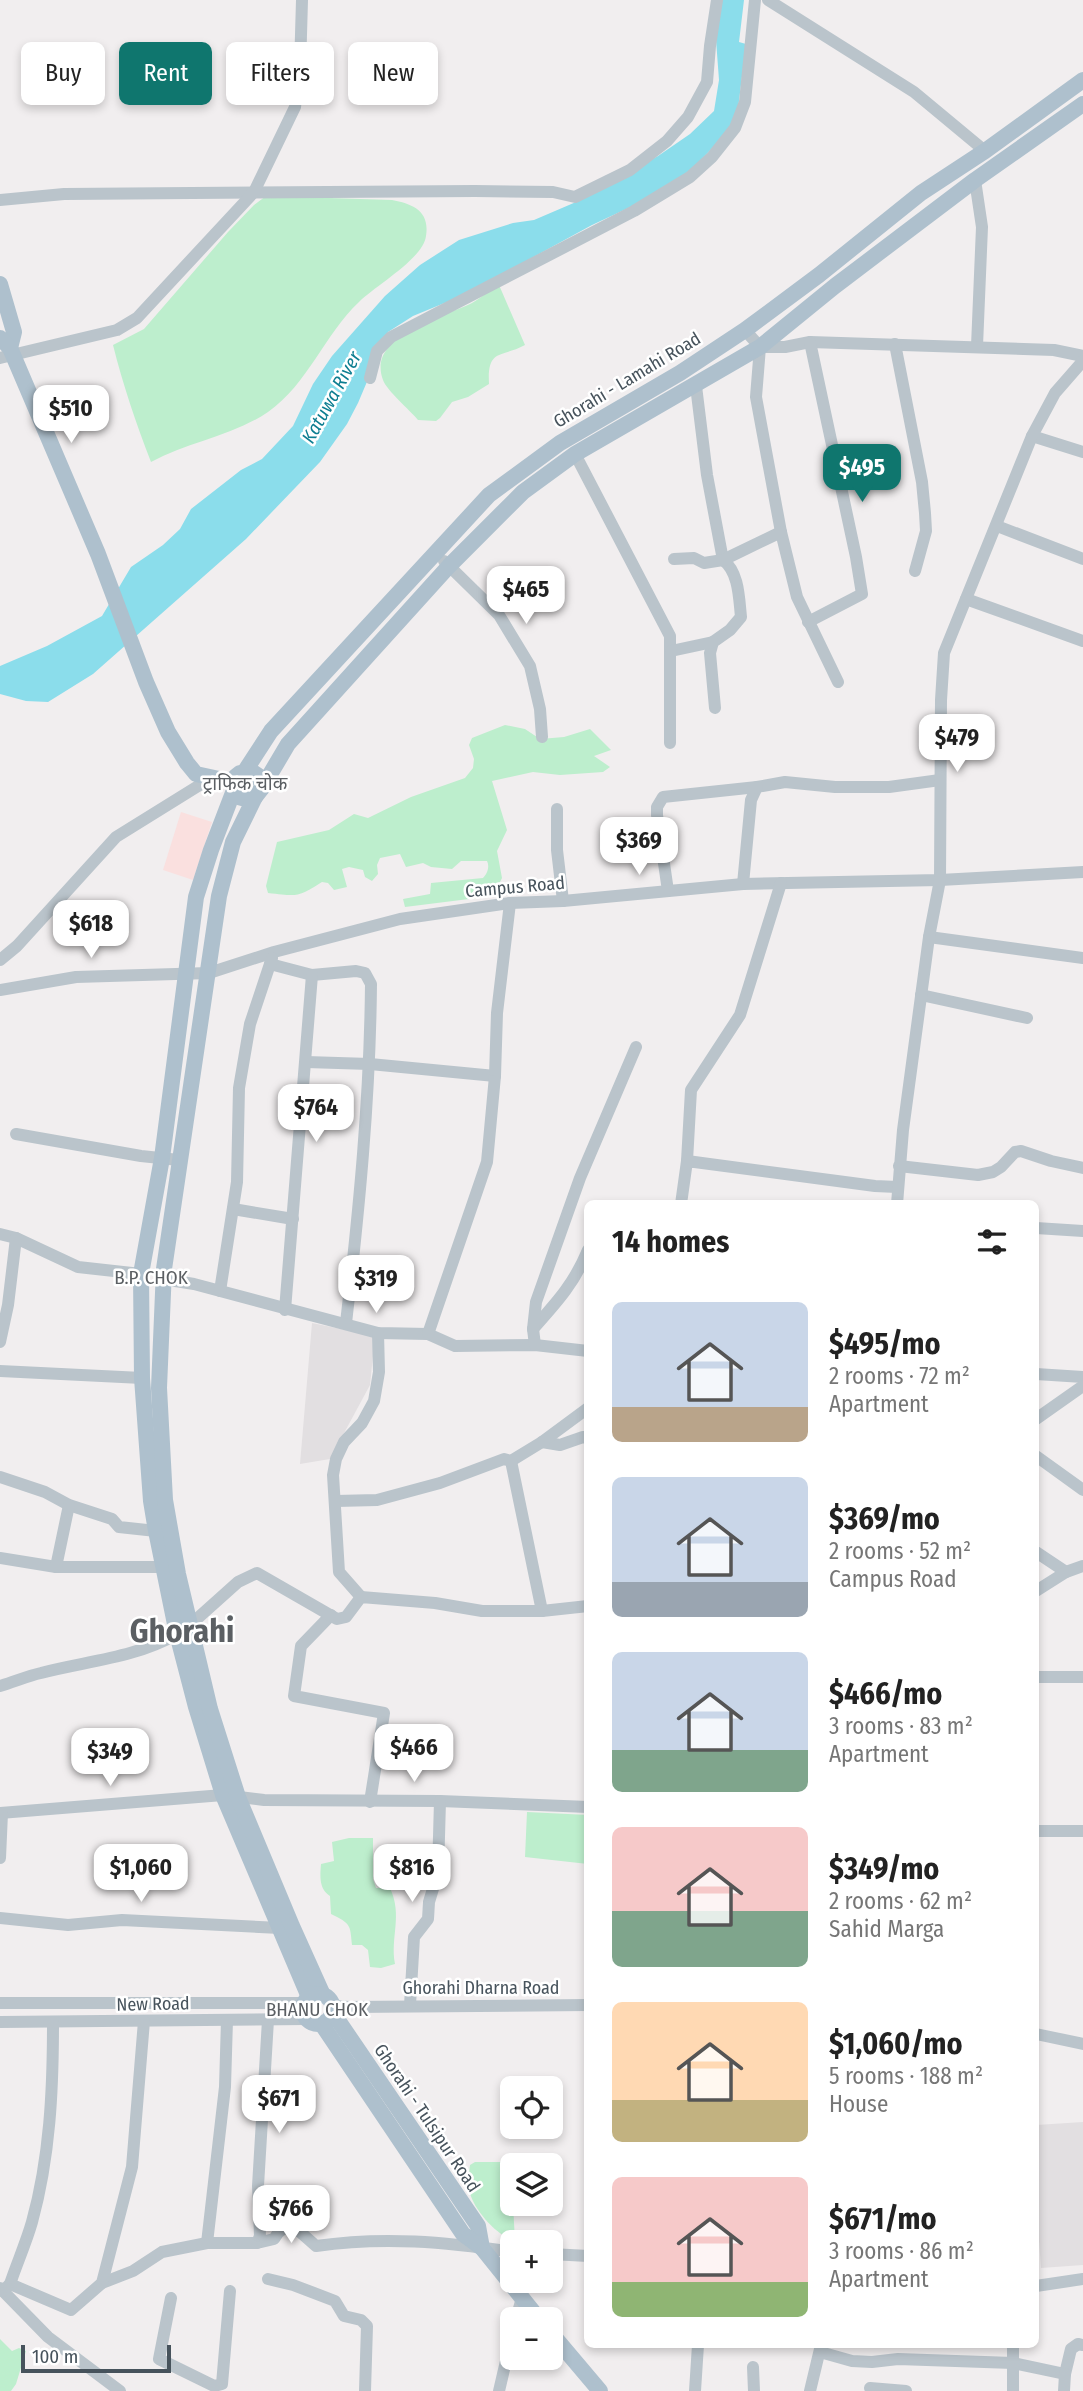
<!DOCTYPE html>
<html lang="en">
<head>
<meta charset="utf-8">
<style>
	body { margin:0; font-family:"Fira Sans Condensed","Noto Sans Devanagari",sans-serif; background:#f2f2f2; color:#222; height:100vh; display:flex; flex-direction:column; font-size:26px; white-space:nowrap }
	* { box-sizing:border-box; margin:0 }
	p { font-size:23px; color:#767676 }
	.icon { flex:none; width:38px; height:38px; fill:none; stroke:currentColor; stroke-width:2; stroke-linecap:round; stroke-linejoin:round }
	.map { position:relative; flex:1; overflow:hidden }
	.panel { position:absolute; left:584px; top:1200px; width:455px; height:1148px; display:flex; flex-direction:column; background:#fff; border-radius:10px; box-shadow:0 4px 10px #0003 }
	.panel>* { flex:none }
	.hud { position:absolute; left:21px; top:42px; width:458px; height:63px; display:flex; gap:14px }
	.tools { position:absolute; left:500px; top:2076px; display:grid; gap:14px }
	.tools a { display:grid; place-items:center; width:63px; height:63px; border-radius:10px; background:#fff; box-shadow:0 4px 10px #0003; font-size:35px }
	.scale { position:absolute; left:21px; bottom:18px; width:150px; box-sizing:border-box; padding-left:7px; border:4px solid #47535c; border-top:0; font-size:19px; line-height:24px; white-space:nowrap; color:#47535c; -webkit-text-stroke:5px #fff; paint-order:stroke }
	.price { position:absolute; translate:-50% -60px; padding:0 16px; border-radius:14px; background:#fff; color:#222; font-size:23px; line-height:46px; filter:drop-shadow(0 2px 4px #0008) }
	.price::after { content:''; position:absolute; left:50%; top:42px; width:21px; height:16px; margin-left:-10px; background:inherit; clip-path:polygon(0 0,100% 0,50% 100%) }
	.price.selected { background:#0f766e; color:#fff }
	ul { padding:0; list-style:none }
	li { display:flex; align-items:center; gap:21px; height:175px; padding:0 28px }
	li span { display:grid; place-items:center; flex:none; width:196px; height:140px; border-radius:10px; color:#555 }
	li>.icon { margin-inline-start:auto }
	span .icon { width:84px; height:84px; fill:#fffc; stroke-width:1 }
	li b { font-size:30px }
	h2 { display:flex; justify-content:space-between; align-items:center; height:84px; padding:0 28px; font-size:30px }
	.tag { padding:0 24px; border-radius:10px; background:#fff; box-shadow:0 4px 10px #0003; font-size:24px; line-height:63px }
	.tag.selected { background:#0f766e; color:#fff }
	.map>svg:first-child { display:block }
</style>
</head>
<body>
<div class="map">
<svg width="1083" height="2391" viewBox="0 0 1083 2391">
	<rect width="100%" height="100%" fill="#f1eeef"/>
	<g fill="#e2dfe1">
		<path d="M312 1323 375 1336 370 1385 330 1459 300 1464Z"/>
		<path d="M1083 2122V2265L1041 2268 1036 2200V2125Z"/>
	</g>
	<path fill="#fae0df" d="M181 812 212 822 193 880 163 870Z"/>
	<g fill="#bdeecd">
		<path d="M266 196 392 200C413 204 430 211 426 236 423 259 376 285 359 302 324 335 308 384 268 412 233 436 188 442 151 462 136 423 123 385 113 345L144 329 228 232 254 205Z"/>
		<path d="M499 285 525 345C501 358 487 348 489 384L468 397 452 402 440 418 436 421 418 420C409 409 387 391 383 380 366 335 444 317 472 303 481 298 489 290 499 285Z"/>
		<path d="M505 725 525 729 540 739 564 737 590 729 611 750 594 756 610 767 603 772 560 775 533 772 492 781 507 830 497 851 502 878 493 896 405 907 403 899 430 894 431 883 483 878C487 874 490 867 487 861H461L452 869 431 867 423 863 406 867 400 854 380 858 377 865 378 874 372 881 365 877 363 870 349 867 342 869 347 887 334 890 328 883 322 882C297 898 298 896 268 893L266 886 277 842 329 830 354 814 368 818 411 797 465 778 473 768 474 759 469 745 472 738Z"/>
		<path d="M527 1812 588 1815V1864L525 1857Z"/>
		<path d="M349 1838H373V1879L376 1888H390C403 1916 390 1937 395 1964L381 1968 370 1967 368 1950 362 1945H352C350 1924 351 1924 331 1914L330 1896C319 1889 320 1876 321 1864L334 1861 332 1842Z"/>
		<path d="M475 2162H505L511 2168 515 2241C498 2237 474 2210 470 2193 468 2184 469 2173 470 2165Z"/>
		<path d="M0 2339 12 2351 19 2348 26 2351 16 2384 11 2391H0Z"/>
	</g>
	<path fill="#8bddeb" d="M721 0H744L739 42 746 44 738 109 726 134 692 169 652 197 592 225 464 295 413 316 388 332 358 403 347 424 320 462 246 539 93 674 48 702 26 701 0 694V666L47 646 102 616 131 567 163 545 180 529 191 509 241 470 262 459 293 426 313 384 332 356 385 296 420 265 459 240 513 223 534 220 576 202 658 156 690 134 714 111 719 80 716 40Z"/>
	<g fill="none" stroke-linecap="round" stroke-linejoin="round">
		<g stroke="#bac4cb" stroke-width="12">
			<path d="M768 0 914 92 985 151"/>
			<path d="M975 180 982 227 977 346"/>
			<path d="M0 200 64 194 475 191 553 192 575 197 630 170 667 141 688 117 707 82 710 46 717 0"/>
			<path d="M745 330 760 347H785L810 342 1054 350 1083 356"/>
			<path d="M895 344 922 482 925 513 926 531 915 571"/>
			<path d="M760 347 756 397 781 532 797 597 838 682"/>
			<path d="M0 358 117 330 137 318 254 192 295 107 300 69 302 0"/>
			<path d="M370 378 377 351 391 337 634 211 690 177 712 157 735 128 745 102 755 0"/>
			<path d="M696 386 707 475 723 560C739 572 739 598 741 617L730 630 713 642 710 653 715 708"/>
			<path d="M1032 436 1083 452"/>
			<path d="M575 454 670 636V743"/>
			<path d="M997 526 1083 559"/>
			<path d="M674 559 694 558 704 563 723 560 781 532"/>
			<path d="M444 561 499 615 530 666 540 709 542 737"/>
			<path d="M966 599 1083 641"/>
			<path d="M808 622 862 594 856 557 810 342"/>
			<path d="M671 651 713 642"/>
			<path d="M557 809V850L563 901"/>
			<path d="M743 884 751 800 757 787 785 782 835 787H889L940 780"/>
			<path d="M668 891 657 815V807L663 797 757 787"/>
			<path d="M929 937 1083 958"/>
			<path d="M0 960 17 946 116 837 211 778"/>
			<path d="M270 964 312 975 356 971 365 973 371 984C370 1098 359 1210 346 1323"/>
			<path d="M0 990 76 977 209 973 274 952 400 919 510 903 563 901 743 884 940 880 1083 872"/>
			<path d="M921 995 1027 1018"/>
			<path d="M306 1062 370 1064 495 1076"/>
			<path d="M16 1134 141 1156 179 1160"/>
			<path d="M687 1161 691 1090 740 1015 781 883"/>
			<path d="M899 1166 978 1175 993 1172 1001 1167 1015 1152 1021 1151 1051 1161 1083 1168"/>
			<path d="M681 1204 687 1161 875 1186 897 1187"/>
			<path d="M897 1204 903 1130 929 937 940 880 941 700 944 653 1032 436 1055 393 1083 361"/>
			<path d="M233 1209 293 1219"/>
			<path d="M1036 1228 1083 1231"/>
			<path d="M0 1234 16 1238 78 1267 141 1274"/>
			<path d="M163 1279 194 1284 378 1333 428 1334 455 1346 535 1345 588 1351"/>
			<path d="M220 1291 237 1182 239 1088 250 1024 272 958"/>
			<path d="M285 1310 312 975"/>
			<path d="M533 1329C557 1302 574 1284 588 1250"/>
			<path d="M428 1334 487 1162 495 1076 497 1013 510 903"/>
			<path d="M0 1342 8 1305 16 1238"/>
			<path d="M535 1345 533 1329 536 1302 580 1178 636 1047"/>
			<path d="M0 1371 142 1378"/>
			<path d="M1036 1374 1083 1377"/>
			<path d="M1036 1419 1083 1386"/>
			<path d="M542 1442 560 1445 583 1437 588 1438"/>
			<path d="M1036 1456 1083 1490"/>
			<path d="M511 1461 542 1442 588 1408"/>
			<path d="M0 1477 45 1492 69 1505 112 1519 119 1527 156 1531"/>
			<path d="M336 1501 377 1500 440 1483 504 1459 511 1461 542 1611"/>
			<path d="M1036 1552 1066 1572"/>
			<path d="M0 1558 56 1567H163"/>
			<path d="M56 1567 69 1505"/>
			<path d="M1036 1591 1066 1572 1083 1566"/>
			<path d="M361 1597 339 1572 333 1475 336 1459 344 1442 362 1423 374 1401 379 1372 378 1333"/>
			<path d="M331 1615 301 1646 294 1696 384 1713 370 1802"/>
			<path d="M190 1625 238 1582 257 1573 337 1619 346 1617 361 1597 435 1603 482 1611H542L588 1606"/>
			<path d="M1036 1677H1083"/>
			<path d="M0 1686C14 1682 27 1676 41 1673 87 1661 135 1658 177 1634"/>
			<path d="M0 1813 223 1795 264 1800 440 1801 588 1807"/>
			<path d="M1036 1831H1083"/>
			<path d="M0 1858 2 1813"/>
			<path d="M0 1918 68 1925 122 1920 280 1928"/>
			<path d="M0 2003H304"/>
			<path d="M410 2005 414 1937 428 1919 429 1902 438 1872 440 1801"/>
			<path d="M333 2006 350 2007 588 2005"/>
			<path d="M0 2022 307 2019"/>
			<path d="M1036 2034 1083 2044"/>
			<path d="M207 2243 225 2087 227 2020"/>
			<path d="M257 2243 260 2236 258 2186 268 2020"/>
			<path d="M551 2254 588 2256"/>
			<path d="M268 2279 293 2285 335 2301 344 2316 361 2320 367 2326 365 2391"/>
			<path d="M102 2283 133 2271 162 2252 207 2243H257L274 2239 278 2233 284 2228 299 2231 316 2246C384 2236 446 2242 513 2252"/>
			<path d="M10 2284C17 2263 26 2243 32 2222 50 2157 53 2090 53 2023"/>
			<path d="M1036 2286 1083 2279"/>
			<path d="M0 2288 48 2337 120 2391"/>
			<path d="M3 2291 10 2284 71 2310 102 2283 132 2167 144 2021"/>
			<path d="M171 2298 159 2359 214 2386 222 2384 230 2291"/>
			<path d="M516 2319 522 2298"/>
			<path d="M820 2352 852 2361 872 2362 898 2359 1013 2363 1065 2374 1071 2349 1078 2344 1083 2345"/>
			<path d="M753 2367 754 2391"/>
			<path d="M870 2388 906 2391"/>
			<path d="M499 2391 513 2331"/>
			<path d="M695 2391 698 2345"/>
			<path d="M810 2391 821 2345"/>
			<path d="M1013 2391V2345"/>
			<path d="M1064 2391 1065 2374"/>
		</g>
		<g stroke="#aec0cd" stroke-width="16">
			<path d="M0 284 14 332 10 348"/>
			<path d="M0 338 10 348 98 554 146 682 168 732 187 763 196 774 233 782"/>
			<path d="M245 771 271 731 489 495 560 443 680 373 745 330 819 275 921 193 985 151 1083 80"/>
			<path d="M262 788 288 744 449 566 523 492 575 454 760 347 835 286 975 180 1083 104"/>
			<path d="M234 790 241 798 255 797 262 788 260 777 251 771 240 773 235 777 234 790 211 850 196 897 162 1158 141 1274 142 1378 151 1501 156 1531 177 1634 196 1707 223 1795 309 1997"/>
			<path d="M255 797 233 842 219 896 164 1269 159 1388 165 1500 178 1574 210 1709 238 1797 292 1926 323 1995"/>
			<circle cx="318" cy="2009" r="15"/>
			<path d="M333 2013 478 2226 482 2248"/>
			<path d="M321 2023 463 2234 482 2248 539 2319"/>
			<path d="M551 2333 600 2391"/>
		</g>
	</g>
	<g text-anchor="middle" stroke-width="5" stroke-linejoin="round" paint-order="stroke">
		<g font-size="18" fill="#47535c" stroke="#fff">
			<text transform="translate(627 380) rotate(-31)" y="6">Ghorahi - Lamahi Road</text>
			<text transform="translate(515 887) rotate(-5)" y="6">Campus Road</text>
			<text x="481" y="1994">Ghorahi Dharna Road</text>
			<text transform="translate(153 2004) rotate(-1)" y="6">New Road</text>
			<text transform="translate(427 2118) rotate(56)" y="6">Ghorahi - Tulsipur Road</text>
		</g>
		<g font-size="19" font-style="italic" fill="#0e7e91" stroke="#fff">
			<text transform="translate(331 397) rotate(-61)" y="7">Katuwa River</text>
		</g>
		<g font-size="19" fill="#5b5f63" stroke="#fff">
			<text x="245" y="790">ट्राफिक चोक</text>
			<text x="151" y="1284">B.P. CHOK</text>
			<text x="317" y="2016">BHANU CHOK</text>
		</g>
		<g font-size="32" font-weight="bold" fill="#5b5f63" stroke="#fff">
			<text x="182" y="1642">Ghorahi</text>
		</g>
	</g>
</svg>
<div class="tools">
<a><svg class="icon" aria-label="locate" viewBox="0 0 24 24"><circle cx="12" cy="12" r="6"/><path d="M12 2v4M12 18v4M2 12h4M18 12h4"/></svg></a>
<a><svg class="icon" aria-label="layers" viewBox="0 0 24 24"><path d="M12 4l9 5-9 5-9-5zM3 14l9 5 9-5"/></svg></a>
<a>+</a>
<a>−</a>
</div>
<div class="scale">100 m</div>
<b class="price" style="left:71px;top:445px">$510</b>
<b class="price selected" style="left:862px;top:504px">$495</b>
<b class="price" style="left:526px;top:626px">$465</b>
<b class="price" style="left:957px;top:774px">$479</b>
<b class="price" style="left:639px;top:877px">$369</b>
<b class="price" style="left:91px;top:960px">$618</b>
<b class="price" style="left:316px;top:1144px">$764</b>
<b class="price" style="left:376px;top:1315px">$319</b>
<b class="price" style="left:414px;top:1784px">$466</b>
<b class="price" style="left:110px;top:1788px">$349</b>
<b class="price" style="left:141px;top:1904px">$1,060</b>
<b class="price" style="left:412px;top:1904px">$816</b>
<b class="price" style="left:279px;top:2135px">$671</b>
<b class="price" style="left:291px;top:2245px">$766</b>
<div class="hud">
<a class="tag">Buy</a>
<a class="tag selected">Rent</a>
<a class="tag">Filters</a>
<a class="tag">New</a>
</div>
<section class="panel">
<h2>14 homes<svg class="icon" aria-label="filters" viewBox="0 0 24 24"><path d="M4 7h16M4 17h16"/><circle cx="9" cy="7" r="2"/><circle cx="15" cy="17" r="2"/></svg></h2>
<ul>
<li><span style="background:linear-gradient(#c9d6e8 75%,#b9a48a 0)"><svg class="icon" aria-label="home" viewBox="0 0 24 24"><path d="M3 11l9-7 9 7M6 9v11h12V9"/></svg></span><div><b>$495/mo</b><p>2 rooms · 72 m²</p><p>Apartment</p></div></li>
<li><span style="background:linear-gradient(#c9d6e8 75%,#9aa5b1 0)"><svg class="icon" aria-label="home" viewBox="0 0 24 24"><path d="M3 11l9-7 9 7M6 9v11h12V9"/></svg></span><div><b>$369/mo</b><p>2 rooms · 52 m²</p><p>Campus Road</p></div></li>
<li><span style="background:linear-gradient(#c9d6e8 70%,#7fa58c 0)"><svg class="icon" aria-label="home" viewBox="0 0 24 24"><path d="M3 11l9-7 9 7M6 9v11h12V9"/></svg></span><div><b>$466/mo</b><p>3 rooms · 83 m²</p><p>Apartment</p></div></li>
<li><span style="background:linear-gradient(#f6c9c9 60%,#7fa58c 0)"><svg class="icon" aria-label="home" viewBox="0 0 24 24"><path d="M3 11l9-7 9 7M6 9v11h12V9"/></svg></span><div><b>$349/mo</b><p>2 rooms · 62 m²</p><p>Sahid Marga</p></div></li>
<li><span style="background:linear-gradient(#ffd9b3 70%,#c2b280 0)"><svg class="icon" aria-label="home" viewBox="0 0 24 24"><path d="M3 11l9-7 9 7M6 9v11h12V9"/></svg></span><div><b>$1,060/mo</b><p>5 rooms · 188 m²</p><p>House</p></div></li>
<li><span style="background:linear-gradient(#f6c9c9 75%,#8fb573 0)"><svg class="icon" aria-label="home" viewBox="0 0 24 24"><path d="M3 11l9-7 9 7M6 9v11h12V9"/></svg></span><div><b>$671/mo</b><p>3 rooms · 86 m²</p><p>Apartment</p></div></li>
</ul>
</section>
</div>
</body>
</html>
